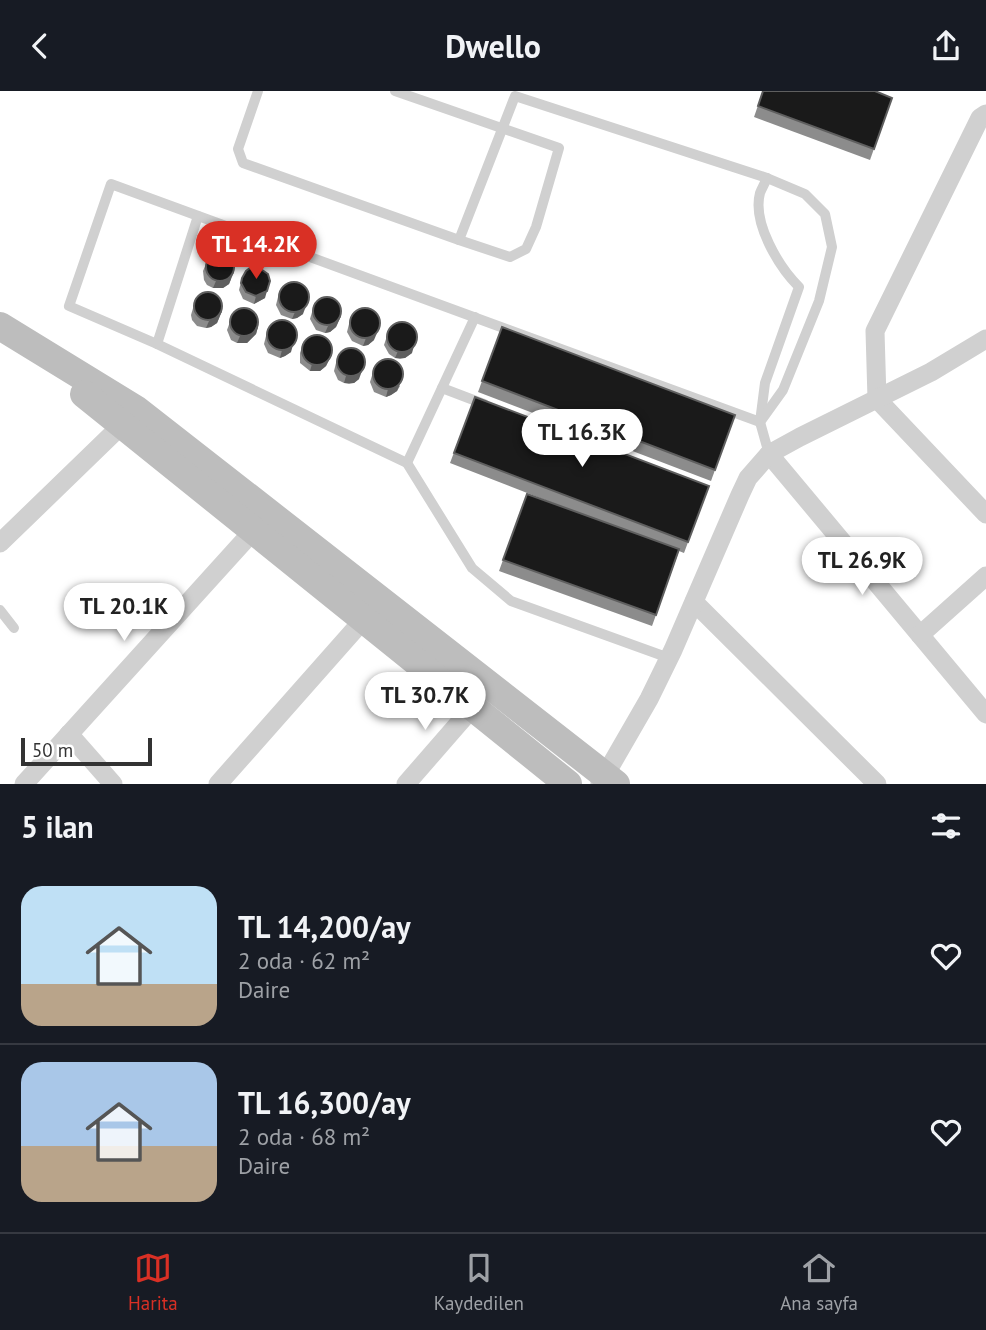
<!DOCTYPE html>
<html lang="tr">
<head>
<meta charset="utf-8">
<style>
	body { margin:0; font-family:"PT Sans",sans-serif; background:#20242c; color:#f1f3f6; height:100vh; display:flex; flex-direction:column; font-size:26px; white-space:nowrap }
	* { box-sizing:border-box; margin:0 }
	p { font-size:23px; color:#9ea1a6 }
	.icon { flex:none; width:38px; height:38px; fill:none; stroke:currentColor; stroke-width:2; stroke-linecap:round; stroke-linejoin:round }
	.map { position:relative; height:693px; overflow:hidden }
	.sheet { display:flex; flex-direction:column; background:#171b24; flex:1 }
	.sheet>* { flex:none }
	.scale { position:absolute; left:21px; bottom:18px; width:131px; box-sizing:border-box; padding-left:7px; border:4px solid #333; border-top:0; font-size:19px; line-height:24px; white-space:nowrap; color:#333; -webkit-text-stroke:5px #fff; paint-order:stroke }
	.price { position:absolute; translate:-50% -60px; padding:0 16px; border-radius:24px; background:#fff; color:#222; font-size:23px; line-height:46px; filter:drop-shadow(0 2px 4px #0008) }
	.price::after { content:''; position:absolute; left:50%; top:42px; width:21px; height:16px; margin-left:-10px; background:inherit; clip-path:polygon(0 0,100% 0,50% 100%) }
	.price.selected { background:#d93025; color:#fff }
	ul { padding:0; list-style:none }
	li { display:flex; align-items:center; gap:21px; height:175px; padding:0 21px }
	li+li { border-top:2px solid #363941 }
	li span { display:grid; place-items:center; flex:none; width:196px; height:140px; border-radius:21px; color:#555 }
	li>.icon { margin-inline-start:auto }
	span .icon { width:84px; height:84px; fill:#fffc; stroke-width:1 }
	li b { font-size:30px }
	h2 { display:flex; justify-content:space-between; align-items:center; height:84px; padding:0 21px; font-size:30px }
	header { display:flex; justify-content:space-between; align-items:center; height:91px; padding:0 21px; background:#171b24; font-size:32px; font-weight:600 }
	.tabs { display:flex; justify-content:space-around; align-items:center; height:98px; border-top:2px solid #363941; background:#171b24; font-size:19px; color:#9ea1a6 }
	.tabs a { display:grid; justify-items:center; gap:4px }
	.tabs .selected { color:#d93025 }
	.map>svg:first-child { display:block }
</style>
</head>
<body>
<header><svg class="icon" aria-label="back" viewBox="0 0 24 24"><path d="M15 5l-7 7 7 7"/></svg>Dwello<svg class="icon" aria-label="share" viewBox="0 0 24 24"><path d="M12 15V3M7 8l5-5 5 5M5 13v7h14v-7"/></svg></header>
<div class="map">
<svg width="986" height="693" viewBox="0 0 986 693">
	<rect width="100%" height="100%" fill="#fff"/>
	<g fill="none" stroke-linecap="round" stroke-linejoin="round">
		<g stroke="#d0d0d0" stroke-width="10">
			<path d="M258 0 238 58 243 72 459 149 510 166 526 158 536 136 559 57 395 0"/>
			<path d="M767 87C765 92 762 97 760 102 752 132 779 176 799 196L765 292 760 331 769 363"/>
			<path d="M459 149 515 5 767 87 805 103 825 123 832 156 819 210 783 299 760 331 111 93 69 215 157 253 407 372 472 477 511 510 669 567"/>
			<path d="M157 253 198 125"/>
			<path d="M442 297 484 313"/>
			<path d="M407 372 475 226"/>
			<path d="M0 519 14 537"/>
		</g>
		<g stroke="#d0d0d0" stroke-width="19">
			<path d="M986 23 980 27 875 240 877 308 986 423"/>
			<path d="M769 363 986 623"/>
			<path d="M0 452 129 327"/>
			<path d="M694 511 877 693"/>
			<path d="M920 544 986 485"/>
			<path d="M69 643 113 693"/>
			<path d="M24 693 254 439"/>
			<path d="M218 693 364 528"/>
			<path d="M406 693 473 616"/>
			<path d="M600 693 649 608 673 559 740 404 748 387 769 363 800 346 931 281 986 248"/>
		</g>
		<g stroke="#bdbdbd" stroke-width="28">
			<path d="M0 235 137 319 616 693"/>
			<path d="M84 303 568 693"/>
		</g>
	</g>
	<g fill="#8c8c8c">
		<path d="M763 0 892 7 870 69 754 26Z"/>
		<path d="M208 168 231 188 229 193 223 197H213L207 194 204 189 203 180Z"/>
		<path d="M242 187 265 207 254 213 243 208 239 199Z"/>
		<path d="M279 202 303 223 297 227 292 228 281 224 276 214Z"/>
		<path d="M196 207 222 220 217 232 211 236 206 237 197 235 192 229 191 224Z"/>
		<path d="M315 211 341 225 336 236 330 241 325 242 316 239 310 228Z"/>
		<path d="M234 220 258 236 256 243 247 252H237L231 249 227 239Z"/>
		<path d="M350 229 374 249 368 254 363 255 352 250 347 241Z"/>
		<path d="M502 236 735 324 711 390 478 301Z"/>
		<path d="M267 241 291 261 285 265 280 267 268 262 264 253Z"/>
		<path d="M388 242 412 262 405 267 400 268 395 267 389 263 384 254Z"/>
		<path d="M304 250 332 263 326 275 320 280H310L300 272V262Z"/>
		<path d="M337 268 359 288 354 292 349 293 344 292 338 289 334 280Z"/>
		<path d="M375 275 400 295 397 300 391 304 386 306 374 301 370 291Z"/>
		<path d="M475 306 709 395 684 462 679 460 652 535 499 480 527 403 576 421 450 372Z"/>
	</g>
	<g fill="#5f5f5f">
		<path d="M234 181 229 193 223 197H213L216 190Z"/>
		<path d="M267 200 265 207 254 213 256 205Z"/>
		<path d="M306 215 303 223 297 227 292 228 295 221Z"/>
		<path d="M222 220 217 232 211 236 206 237 209 230Z"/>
		<path d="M341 225 336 236 330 241 325 242 328 235Z"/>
		<path d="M258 236 256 243 247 252H237L240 245Z"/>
		<path d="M377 242 374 249 368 254 363 255 366 247Z"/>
		<path d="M293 254 291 261 285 265 280 267 282 259Z"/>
		<path d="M414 255 412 262 405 267H395L398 260Z"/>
		<path d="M332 263 326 275 320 280H310L312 273Z"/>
		<path d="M362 280 359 288 354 292H344L346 285Z"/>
		<path d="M402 288 397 300 391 304 386 306 388 298Z"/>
	</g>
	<g fill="#1a1a1a" stroke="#5f5f5f" stroke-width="2">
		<path d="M763 0H875L892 7 874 58 758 15Z"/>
		<circle cx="220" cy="176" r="14"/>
		<path d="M258 176 268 183 270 190 267 200 256 205 246 201 241 192 242 187 246 180 250 177Z"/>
		<circle cx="294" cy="206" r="15"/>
		<circle cx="208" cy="215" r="14"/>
		<circle cx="327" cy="220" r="14"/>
		<circle cx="244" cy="231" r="14"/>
		<circle cx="365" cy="232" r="15"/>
		<circle cx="282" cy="244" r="15"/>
		<circle cx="402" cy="246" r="15"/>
		<path d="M502 236 735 324 715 379 482 290Z"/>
		<circle cx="317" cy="259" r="15"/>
		<circle cx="351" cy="271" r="14"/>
		<circle cx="388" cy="283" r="15"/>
		<path d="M475 306 709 395 688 451 454 362Z"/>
		<path d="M527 403 679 458 656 524 503 469Z"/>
	</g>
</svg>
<div class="scale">50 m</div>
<b class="price selected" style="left:256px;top:190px">TL 14.2K</b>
<b class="price" style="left:582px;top:378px">TL 16.3K</b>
<b class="price" style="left:862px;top:506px">TL 26.9K</b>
<b class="price" style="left:124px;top:552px">TL 20.1K</b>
<b class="price" style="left:425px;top:641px">TL 30.7K</b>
</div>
<section class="sheet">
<h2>5 ilan<svg class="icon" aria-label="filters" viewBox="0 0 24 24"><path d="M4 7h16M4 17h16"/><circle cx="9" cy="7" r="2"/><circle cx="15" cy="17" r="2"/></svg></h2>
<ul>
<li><span style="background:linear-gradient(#bfe0f5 70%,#b9a48a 0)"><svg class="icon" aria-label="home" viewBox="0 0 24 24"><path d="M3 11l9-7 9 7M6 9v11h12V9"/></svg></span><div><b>TL 14,200/ay</b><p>2 oda · 62 m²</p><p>Daire</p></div><svg class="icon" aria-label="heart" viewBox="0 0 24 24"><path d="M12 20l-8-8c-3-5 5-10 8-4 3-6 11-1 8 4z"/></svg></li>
<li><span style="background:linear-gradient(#a9c7e8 60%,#b9a48a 0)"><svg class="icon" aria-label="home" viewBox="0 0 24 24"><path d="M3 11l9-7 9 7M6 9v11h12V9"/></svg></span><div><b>TL 16,300/ay</b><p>2 oda · 68 m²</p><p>Daire</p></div><svg class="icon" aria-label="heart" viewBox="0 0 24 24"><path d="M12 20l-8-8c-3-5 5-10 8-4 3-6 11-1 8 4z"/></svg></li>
</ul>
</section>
<nav class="tabs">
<a class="selected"><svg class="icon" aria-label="map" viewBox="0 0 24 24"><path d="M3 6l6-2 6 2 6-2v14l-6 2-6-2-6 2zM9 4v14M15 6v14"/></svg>Harita</a>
<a><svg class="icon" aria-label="saved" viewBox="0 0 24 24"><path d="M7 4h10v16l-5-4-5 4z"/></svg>Kaydedilen</a>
<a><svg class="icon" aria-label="home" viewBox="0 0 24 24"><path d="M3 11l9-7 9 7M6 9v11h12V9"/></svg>Ana sayfa</a>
</nav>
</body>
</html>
